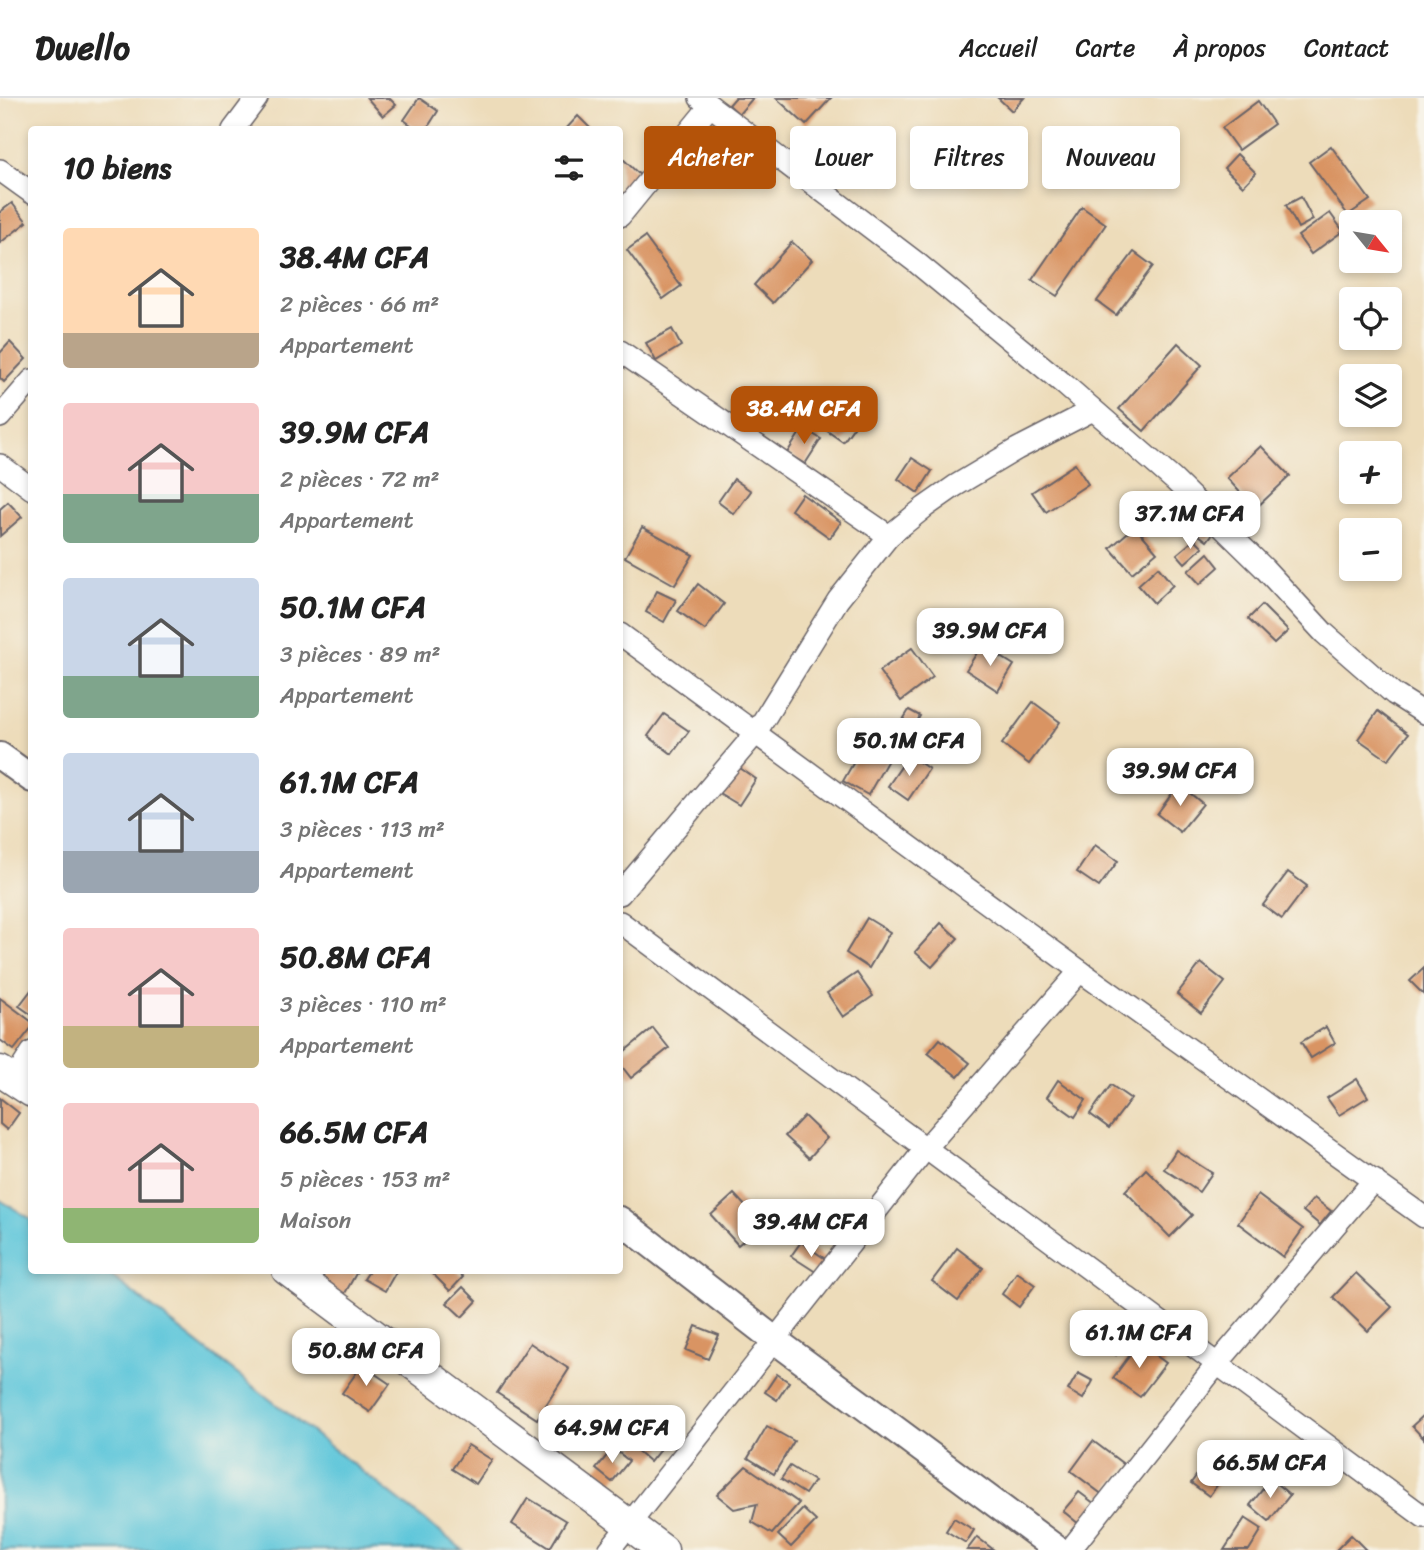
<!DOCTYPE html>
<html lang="fr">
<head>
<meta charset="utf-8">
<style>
	body { margin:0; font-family:Sriracha,sans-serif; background:#f2f2f2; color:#222; height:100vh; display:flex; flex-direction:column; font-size:26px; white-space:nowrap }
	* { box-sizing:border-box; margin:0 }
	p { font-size:23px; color:#767676 }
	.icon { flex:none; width:38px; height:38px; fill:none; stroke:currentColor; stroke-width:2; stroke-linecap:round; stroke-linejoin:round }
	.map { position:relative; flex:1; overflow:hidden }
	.side { position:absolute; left:28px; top:28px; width:595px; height:1148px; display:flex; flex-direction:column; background:#fff; border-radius:7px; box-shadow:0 4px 10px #0003 }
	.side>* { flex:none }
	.banner { position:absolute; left:644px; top:28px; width:665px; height:63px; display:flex; gap:14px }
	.needle { width:46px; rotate:120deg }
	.buttons { position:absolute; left:1339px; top:112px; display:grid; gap:14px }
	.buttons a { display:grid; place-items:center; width:63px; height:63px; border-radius:7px; background:#fff; box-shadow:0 4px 10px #0003; font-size:35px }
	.price { position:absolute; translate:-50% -60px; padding:0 16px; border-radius:14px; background:#fff; color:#222; font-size:23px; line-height:46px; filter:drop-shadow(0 2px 4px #0008) }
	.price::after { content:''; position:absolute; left:50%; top:42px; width:21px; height:16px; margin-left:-10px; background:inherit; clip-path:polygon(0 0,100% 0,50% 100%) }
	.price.on { background:#b45309; color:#fff }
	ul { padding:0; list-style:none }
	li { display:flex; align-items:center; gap:21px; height:175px; padding:0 35px }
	li span { display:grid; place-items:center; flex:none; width:196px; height:140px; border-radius:7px; color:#555 }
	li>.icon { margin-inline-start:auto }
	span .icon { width:84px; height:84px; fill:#fffc; stroke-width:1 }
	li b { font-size:30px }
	h2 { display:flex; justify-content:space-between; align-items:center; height:84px; padding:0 35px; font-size:30px }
	.chip { padding:0 24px; border-radius:7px; background:#fff; box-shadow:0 4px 10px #0003; font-size:24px; line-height:63px }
	.chip.on { background:#b45309; color:#fff }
	header { display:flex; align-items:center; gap:42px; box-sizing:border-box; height:98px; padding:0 35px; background:#fff; border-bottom:2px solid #e0e0e0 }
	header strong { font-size:33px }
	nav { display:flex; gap:38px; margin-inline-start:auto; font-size:24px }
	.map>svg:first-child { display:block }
</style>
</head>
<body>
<header>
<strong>Dwello</strong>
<nav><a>Accueil</a><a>Carte</a><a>À propos</a><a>Contact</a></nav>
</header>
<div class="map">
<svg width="1424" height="1452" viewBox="0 0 1424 1452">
	<rect width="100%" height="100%" fill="#f7f3e8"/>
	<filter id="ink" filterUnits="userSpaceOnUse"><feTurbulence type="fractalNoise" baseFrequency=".0143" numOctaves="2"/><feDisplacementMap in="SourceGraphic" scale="14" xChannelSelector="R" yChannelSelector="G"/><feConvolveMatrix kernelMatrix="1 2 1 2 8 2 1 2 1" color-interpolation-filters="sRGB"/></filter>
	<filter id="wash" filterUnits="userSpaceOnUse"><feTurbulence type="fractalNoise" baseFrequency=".00686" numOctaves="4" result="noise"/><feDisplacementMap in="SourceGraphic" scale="28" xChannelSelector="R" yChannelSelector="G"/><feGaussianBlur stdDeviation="1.57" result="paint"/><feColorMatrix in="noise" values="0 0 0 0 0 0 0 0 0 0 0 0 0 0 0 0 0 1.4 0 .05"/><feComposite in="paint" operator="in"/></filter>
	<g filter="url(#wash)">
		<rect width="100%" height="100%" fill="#eddcba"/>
		<path fill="#5dc6da" stroke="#40748a" stroke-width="2" d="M0 1102 31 1121 32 1172 105 1173 463 1452H0Z"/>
		<g id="blocks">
			<g fill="#d99463">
				<path d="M367 0H389L396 7 383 18Z"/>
				<path d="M419 0 438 13 426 32H418L404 22Z"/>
				<path d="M735 0H753L739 16 729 7Z"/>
				<path d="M776 0H831L806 27Z"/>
				<path d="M998 0H1024L1012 13Z"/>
				<path d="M1258 3 1274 26 1238 52 1222 30Z"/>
				<path d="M578 18 592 32H565Z"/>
				<path d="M1331 48 1370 102 1348 117 1309 64Z"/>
				<path d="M1237 56 1256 75 1243 88 1224 70Z"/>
				<path d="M620 58 644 81 624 103 620 99Z"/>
				<path d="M1301 99 1313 122 1298 130 1286 107Z"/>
				<path d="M12 105 27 124 0 145V114Z"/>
				<path d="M1082 109 1106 126 1057 198 1032 182Z"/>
				<path d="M1330 115 1343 133 1311 156 1298 138Z"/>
				<path d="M645 139 681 188 663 201 627 152Z"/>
				<path d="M792 144 812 162 773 205 754 187Z"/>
				<path d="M1134 154 1153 168 1116 217 1097 203Z"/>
				<path d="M672 231 681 248 656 263 646 245Z"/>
				<path d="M10 244 26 261 4 284 0 280V255Z"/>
				<path d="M1178 245 1202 267 1144 333 1119 311Z"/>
				<path d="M771 293 791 313 776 328 756 308Z"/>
				<path d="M848 294 869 308 843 344 823 330Z"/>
				<path d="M803 330 821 341 805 366 787 355Z"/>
				<path d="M1261 348 1290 378 1255 411 1227 380Z"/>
				<path d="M912 360 932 373 918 395 898 381Z"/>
				<path d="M1075 366 1088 386 1046 414 1032 394Z"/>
				<path d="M734 381 751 393 734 416 718 404Z"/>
				<path d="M802 396 841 424 830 440 791 412Z"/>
				<path d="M8 404 22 419 0 438V411Z"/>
				<path d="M1198 422 1214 434 1207 443 1191 431Z"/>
				<path d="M1135 428 1157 454 1132 475 1110 450Z"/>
				<path d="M642 429 693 457 675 487 625 459Z"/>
				<path d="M1195 441 1203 449 1185 465 1177 456Z"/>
				<path d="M1208 455 1219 469 1200 486 1188 473Z"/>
				<path d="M1158 469 1173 487 1154 505 1138 487Z"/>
				<path d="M698 486 724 506 705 532 678 513Z"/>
				<path d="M657 493 676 502 664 524 646 514Z"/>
				<path d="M1262 507 1288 533 1274 546 1248 521Z"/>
				<path d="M982 547 1014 567 998 593 966 572Z"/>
				<path d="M912 550 933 579 901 603 879 573Z"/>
				<path d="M1033 604 1060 624 1029 666 1002 646Z"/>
				<path d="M909 612 920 618 913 631 901 625Z"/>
				<path d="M1378 613 1408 636 1388 662 1358 641Z"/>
				<path d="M664 616 689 633 672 656 648 638Z"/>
				<path d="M863 648 888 662 868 697 843 683Z"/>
				<path d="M909 657 929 671 908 702 888 688Z"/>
				<path d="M737 668 756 681 739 707 719 695Z"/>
				<path d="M1179 686 1203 706 1180 734 1157 716Z"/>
				<path d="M1095 747 1118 763 1099 789 1077 774Z"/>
				<path d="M1288 774 1307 788 1282 821 1263 807Z"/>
				<path d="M867 820 890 834 869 870 846 855Z"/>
				<path d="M941 825 958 840 932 869 915 854Z"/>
				<path d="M1201 865 1225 884 1201 915 1177 896Z"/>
				<path d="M1424 870V897L1410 883Z"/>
				<path d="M857 875 873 898 843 919 827 895Z"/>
				<path d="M32 891V917L19 908Z"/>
				<path d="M0 900 32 924V929L14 952 0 942Z"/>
				<path d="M1326 929 1335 945 1311 960 1301 944Z"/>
				<path d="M653 930 669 950 631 980 620 966V957Z"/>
				<path d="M940 941 970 965 958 979 928 955Z"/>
				<path d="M1357 981 1368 999 1339 1017 1327 1000Z"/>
				<path d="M1058 982 1086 1002 1075 1019 1047 999Z"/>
				<path d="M1111 987 1131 1001 1109 1030 1090 1016Z"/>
				<path d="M0 1000 19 1015 7 1032 0 1026Z"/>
				<path d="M804 1018 827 1040 809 1060 785 1038Z"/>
				<path d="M1176 1052 1212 1075 1199 1094 1164 1071Z"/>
				<path d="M1146 1071 1192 1117 1170 1139 1125 1093Z"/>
				<path d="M734 1096 762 1126 738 1147 711 1117Z"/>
				<path d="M1258 1097 1303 1131 1283 1159 1238 1125Z"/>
				<path d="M1314 1100 1331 1113 1320 1127 1303 1113Z"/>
				<path d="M801 1144 831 1165 822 1178 791 1158Z"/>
				<path d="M957 1150 983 1170 958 1203 932 1183Z"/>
				<path d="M327 1172H358L344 1197 320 1184Z"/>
				<path d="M370 1172H397L385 1193 364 1181Z"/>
				<path d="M429 1172H456L463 1179 450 1193Z"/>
				<path d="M1017 1174 1035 1187 1019 1209 1002 1196Z"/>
				<path d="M1356 1175 1392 1209 1368 1233 1333 1199Z"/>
				<path d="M463 1189 477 1203 462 1219 447 1205Z"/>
				<path d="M1097 1219 1127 1241 1116 1257 1085 1234Z"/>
				<path d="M696 1228 719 1237 708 1261 686 1252Z"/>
				<path d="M530 1245 569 1271 537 1321 497 1295Z"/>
				<path d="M1139 1245 1166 1265 1140 1299 1113 1280Z"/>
				<path d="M362 1267 390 1286 370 1314 342 1295Z"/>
				<path d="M1078 1275 1093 1283 1083 1301 1068 1292Z"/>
				<path d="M777 1276 789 1284 777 1302 765 1294Z"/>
				<path d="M1424 1317V1341L1412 1328Z"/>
				<path d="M767 1328 794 1343 774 1376 748 1360Z"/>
				<path d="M651 1331 666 1344 650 1364 634 1350Z"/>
				<path d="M1093 1343 1126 1368 1103 1397 1071 1373Z"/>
				<path d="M468 1347 492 1362 476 1386 452 1371Z"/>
				<path d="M613 1350 629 1363 612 1384 596 1371Z"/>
				<path d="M1214 1353 1232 1367 1209 1398 1191 1385Z"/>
				<path d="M746 1368 799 1405 772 1436 752 1424 757 1406 734 1411 717 1397Z"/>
				<path d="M790 1368 814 1383 805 1396 781 1381Z"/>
				<path d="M1271 1381 1290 1397 1269 1423 1250 1407Z"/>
				<path d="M1079 1394 1095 1406 1079 1426 1063 1413Z"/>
				<path d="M528 1400 566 1423 550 1450 512 1426Z"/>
				<path d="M803 1411 816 1423 791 1449 778 1437Z"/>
				<path d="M954 1420 974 1432 966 1445 946 1433Z"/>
				<path d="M1245 1420 1262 1431 1249 1452H1224Z"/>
				<path d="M1351 1437 1366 1452H1336Z"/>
				<path d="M977 1439 994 1452H967Z"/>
			</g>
		</g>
	</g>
	<g filter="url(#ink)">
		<use href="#blocks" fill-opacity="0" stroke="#696367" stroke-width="2"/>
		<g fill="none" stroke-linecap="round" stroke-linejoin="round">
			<defs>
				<g id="minor">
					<path d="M700 0 917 165 1065 287 1174 382 1264 470 1324 535 1394 596 1424 615"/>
					<path d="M233 32 257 0"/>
					<path d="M0 72 32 95"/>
					<path d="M620 118 710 8"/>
					<path d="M620 253 889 438"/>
					<path d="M0 319 32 282"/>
					<path d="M0 367 32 391"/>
					<path d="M620 536 1080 873 1424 1119"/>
					<path d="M620 796 755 636 838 502 889 438 925 409 955 388 1017 351 1093 312"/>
					<path d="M620 824 1424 1419"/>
					<path d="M14 982 32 954"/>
					<path d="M609 1452 926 1050 1080 873"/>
					<path d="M1070 1452 1217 1266 1374 1082"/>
				</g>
				<g id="tertiary">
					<path d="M0 658 32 681"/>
					<path d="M620 1122 776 1243 1058 1452"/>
				</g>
				<g id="secondary">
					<path d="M0 973 32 994"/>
					<path d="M287 1172 663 1452"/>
				</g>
			</defs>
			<use href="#minor" stroke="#696367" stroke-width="24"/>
			<use href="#tertiary" stroke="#696367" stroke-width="30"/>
			<use href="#secondary" stroke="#696367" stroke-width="33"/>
			<use href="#minor" stroke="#fff" stroke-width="21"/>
			<use href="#tertiary" stroke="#fff" stroke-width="26"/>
			<use href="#secondary" stroke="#fff" stroke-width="30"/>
		</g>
	</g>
</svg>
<div class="buttons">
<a><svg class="needle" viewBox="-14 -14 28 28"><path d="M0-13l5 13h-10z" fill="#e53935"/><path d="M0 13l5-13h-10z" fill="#767676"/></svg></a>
<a><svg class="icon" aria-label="locate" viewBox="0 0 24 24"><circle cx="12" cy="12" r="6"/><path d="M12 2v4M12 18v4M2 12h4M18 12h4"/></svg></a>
<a><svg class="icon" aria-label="layers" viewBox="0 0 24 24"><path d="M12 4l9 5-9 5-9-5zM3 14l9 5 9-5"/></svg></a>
<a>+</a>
<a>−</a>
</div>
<b class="price on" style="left:804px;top:348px">38.4M CFA</b>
<b class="price" style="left:1190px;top:453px">37.1M CFA</b>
<b class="price" style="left:990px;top:570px">39.9M CFA</b>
<b class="price" style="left:909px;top:680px">50.1M CFA</b>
<b class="price" style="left:1180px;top:710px">39.9M CFA</b>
<b class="price" style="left:811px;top:1161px">39.4M CFA</b>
<b class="price" style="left:1139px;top:1272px">61.1M CFA</b>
<b class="price" style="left:366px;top:1290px">50.8M CFA</b>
<b class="price" style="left:612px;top:1367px">64.9M CFA</b>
<b class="price" style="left:1270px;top:1402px">66.5M CFA</b>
<div class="banner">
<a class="chip on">Acheter</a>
<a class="chip">Louer</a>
<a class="chip">Filtres</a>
<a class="chip">Nouveau</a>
</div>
<section class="side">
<h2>10 biens<svg class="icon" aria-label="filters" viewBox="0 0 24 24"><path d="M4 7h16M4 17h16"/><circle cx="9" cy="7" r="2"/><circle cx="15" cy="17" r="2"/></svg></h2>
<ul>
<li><span style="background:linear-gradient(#ffd9b3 75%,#b9a48a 0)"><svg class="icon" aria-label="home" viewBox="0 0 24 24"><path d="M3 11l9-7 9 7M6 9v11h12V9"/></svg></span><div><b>38.4M CFA</b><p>2 pièces · 66 m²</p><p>Appartement</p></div></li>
<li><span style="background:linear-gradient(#f6c9c9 65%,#7fa58c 0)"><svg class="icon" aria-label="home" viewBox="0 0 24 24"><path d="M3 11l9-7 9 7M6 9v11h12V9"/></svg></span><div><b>39.9M CFA</b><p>2 pièces · 72 m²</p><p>Appartement</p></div></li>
<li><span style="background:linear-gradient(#c9d6e8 70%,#7fa58c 0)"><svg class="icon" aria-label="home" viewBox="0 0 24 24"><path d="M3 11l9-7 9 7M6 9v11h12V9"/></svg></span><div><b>50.1M CFA</b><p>3 pièces · 89 m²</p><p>Appartement</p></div></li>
<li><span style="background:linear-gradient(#c9d6e8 70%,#9aa5b1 0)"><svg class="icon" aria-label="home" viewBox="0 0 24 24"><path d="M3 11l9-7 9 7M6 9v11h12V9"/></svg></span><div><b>61.1M CFA</b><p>3 pièces · 113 m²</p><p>Appartement</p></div></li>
<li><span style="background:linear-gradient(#f6c9c9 70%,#c2b280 0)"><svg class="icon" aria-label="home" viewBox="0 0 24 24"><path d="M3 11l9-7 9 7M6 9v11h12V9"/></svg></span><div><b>50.8M CFA</b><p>3 pièces · 110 m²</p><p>Appartement</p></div></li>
<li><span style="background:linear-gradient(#f6c9c9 75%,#8fb573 0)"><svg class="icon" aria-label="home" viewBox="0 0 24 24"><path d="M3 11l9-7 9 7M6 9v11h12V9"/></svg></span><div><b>66.5M CFA</b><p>5 pièces · 153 m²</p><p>Maison</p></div></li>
</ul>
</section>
</div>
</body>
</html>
